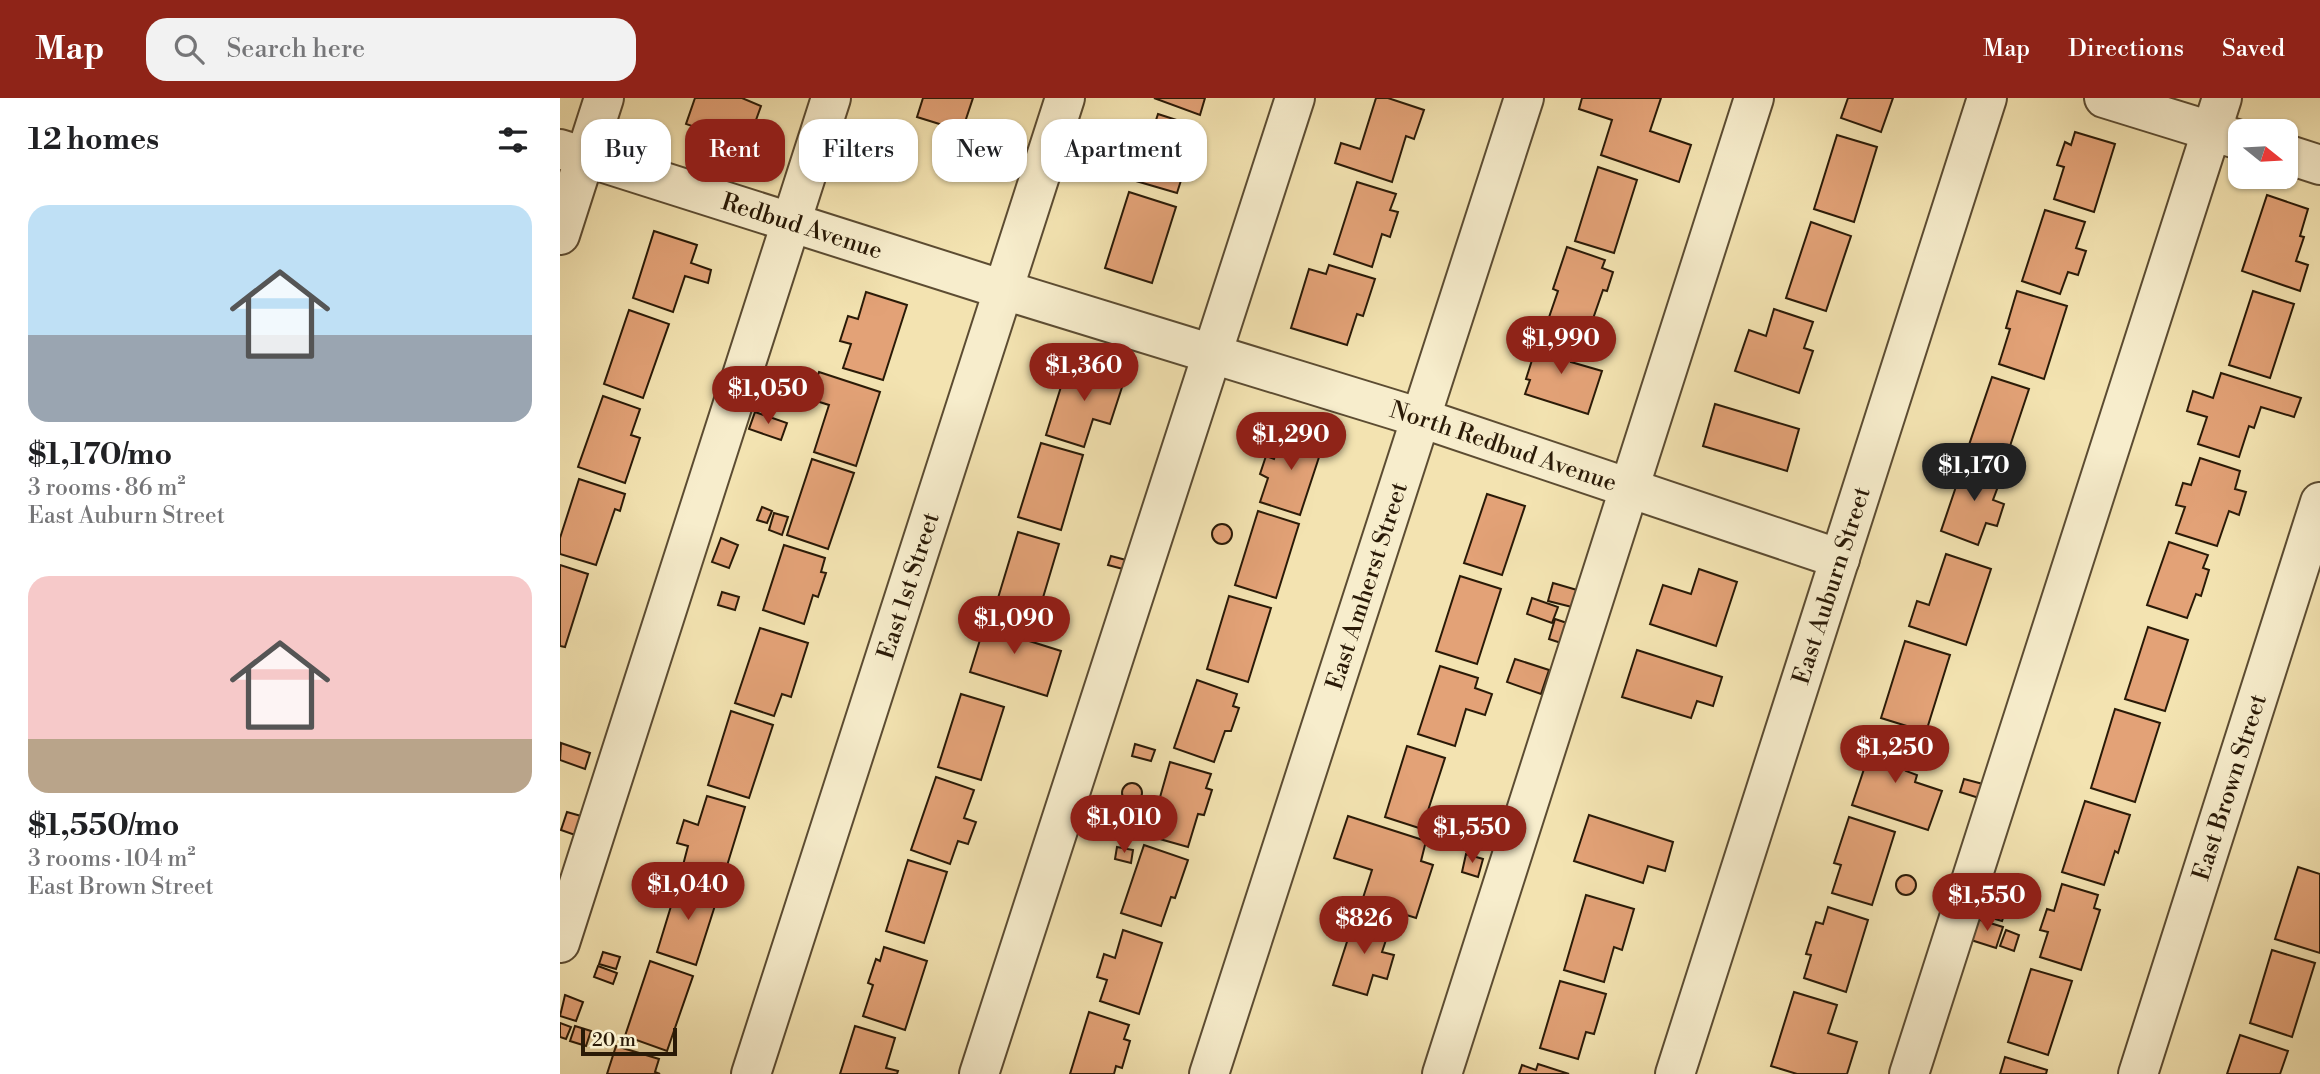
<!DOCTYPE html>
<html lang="en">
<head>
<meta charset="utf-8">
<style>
	body { margin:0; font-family:"Libre Bodoni",serif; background:#f2f2f2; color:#202124; height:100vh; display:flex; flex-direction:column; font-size:26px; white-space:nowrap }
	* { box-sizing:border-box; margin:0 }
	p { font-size:23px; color:#757577 }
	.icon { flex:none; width:38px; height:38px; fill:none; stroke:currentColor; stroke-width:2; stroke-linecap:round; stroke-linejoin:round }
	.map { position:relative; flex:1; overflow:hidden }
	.side { display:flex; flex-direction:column; background:#fff; width:560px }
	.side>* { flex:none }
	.hud { position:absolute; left:21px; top:21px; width:665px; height:63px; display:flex; gap:14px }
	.needle { width:46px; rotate:108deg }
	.controls { position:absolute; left:1668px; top:21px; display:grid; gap:14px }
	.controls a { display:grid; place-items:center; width:70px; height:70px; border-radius:14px; background:#fff; box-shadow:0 2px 5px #0004; font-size:35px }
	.scale { position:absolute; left:21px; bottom:18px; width:96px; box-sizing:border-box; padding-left:7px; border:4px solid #2a1a07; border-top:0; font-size:19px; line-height:24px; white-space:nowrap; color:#2a1a07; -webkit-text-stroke:5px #f7edcc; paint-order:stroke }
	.price { position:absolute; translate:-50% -60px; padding:0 16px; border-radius:24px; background:#8f2418; color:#fff; font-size:23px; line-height:46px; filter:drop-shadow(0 2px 4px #0008) }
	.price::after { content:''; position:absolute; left:50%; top:42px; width:21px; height:16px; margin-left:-10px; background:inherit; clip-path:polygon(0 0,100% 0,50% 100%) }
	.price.current { background:#222; color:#fff }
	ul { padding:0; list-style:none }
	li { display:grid; align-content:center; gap:14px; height:371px; padding:0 28px }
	li span { display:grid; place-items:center; height:217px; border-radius:21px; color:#555 }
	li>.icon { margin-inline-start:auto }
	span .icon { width:126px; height:126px; fill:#fffc; stroke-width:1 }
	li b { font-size:30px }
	h2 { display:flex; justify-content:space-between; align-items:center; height:84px; padding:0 28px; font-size:30px }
	.pill { padding:0 24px; border-radius:21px; background:#fff; box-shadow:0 2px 5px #0004; font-size:24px; line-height:63px }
	.pill.current { background:#8f2418; color:#fff }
	header { display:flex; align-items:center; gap:42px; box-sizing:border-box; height:98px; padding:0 35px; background:#8f2418; color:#fff }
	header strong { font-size:33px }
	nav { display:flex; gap:38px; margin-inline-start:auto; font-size:24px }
	.search { width:490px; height:63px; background:#f2f2f2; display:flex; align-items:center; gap:18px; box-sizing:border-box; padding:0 24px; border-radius:21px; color:#757577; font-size:26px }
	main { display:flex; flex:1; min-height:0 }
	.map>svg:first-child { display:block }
</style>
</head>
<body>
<header>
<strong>Map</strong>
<div class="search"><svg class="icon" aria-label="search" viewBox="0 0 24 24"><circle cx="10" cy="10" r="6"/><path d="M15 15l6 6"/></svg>Search here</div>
<nav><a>Map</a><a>Directions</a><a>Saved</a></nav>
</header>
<main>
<section class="side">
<h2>12 homes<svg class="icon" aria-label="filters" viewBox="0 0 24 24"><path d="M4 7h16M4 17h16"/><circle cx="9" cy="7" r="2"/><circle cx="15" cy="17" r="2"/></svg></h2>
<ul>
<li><span style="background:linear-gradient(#bfe0f5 60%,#9aa5b1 0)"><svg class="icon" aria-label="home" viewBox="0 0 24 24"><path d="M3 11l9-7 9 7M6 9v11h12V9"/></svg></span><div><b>$1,170/mo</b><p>3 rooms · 86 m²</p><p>East Auburn Street</p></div></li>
<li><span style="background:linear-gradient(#f6c9c9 75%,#b9a48a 0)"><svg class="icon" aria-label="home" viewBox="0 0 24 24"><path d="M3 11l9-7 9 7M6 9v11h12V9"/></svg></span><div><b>$1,550/mo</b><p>3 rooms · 104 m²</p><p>East Brown Street</p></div></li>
</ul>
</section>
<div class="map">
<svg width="1760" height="976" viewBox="0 0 1760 976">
	<rect width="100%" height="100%" fill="#f3e3b1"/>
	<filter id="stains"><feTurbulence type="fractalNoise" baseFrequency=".00286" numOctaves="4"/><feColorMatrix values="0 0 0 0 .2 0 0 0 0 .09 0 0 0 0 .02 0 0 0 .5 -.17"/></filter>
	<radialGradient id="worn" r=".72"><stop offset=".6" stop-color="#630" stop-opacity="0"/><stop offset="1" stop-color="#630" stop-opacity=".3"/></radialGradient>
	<g fill="#e3a277" stroke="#2a1a07" stroke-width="2">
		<path d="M135 0H182L201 8 187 47 126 26Z"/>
		<path d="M363 0H413L402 33 357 19Z"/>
		<path d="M594 0H645L640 17Z"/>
		<path d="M816 0H828L864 12 854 41 846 38 832 84 775 65 781 45 800 51Z"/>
		<path d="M1022 0H1101L1090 33 1131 47 1119 84 1041 57 1052 22 1019 11Z"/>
		<path d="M1288 0H1333L1321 34 1281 20Z"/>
		<path d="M598 16 638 29 617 95 576 83Z"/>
		<path d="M1515 34 1555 46 1534 114 1494 101 1504 69 1497 67 1505 44 1511 47Z"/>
		<path d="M1277 37 1317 49 1294 124 1254 111Z"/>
		<path d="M1038 69 1077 82 1054 155 1015 143Z"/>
		<path d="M797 84 836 96 830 112 838 114 830 139 822 136 812 169 774 156Z"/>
		<path d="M569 94 616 109 592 185 545 170Z"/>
		<path d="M1707 97 1748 111 1740 138 1744 139 1736 163 1748 167 1740 193 1682 173Z"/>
		<path d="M1485 112 1525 124 1516 150 1526 153 1518 177 1508 174 1500 196 1462 183Z"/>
		<path d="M1251 124 1291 138 1266 213 1226 200Z"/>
		<path d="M94 133 137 147 131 165 151 172 148 185 125 178 113 214 73 200Z"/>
		<path d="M1007 149 1045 162 1042 170 1053 174 1047 193 1043 192 1027 238 987 225 998 193 993 191Z"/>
		<path d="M769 167 815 181 803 218 797 216 787 247 731 230 749 171 766 176Z"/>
		<path d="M1457 193 1507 208 1484 281 1439 266 1450 231 1446 230Z"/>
		<path d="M1693 193 1734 206 1710 280 1669 267Z"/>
		<path d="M306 194 347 207 323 282 283 270 291 246 280 243 288 218 298 221Z"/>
		<path d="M1214 211 1253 224 1244 250 1253 253 1239 295 1175 273 1189 232 1206 238Z"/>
		<path d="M69 212 109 226 83 300 44 286Z"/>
		<path d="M980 237 1016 248 1011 264 1042 273 1028 316 965 296 970 282 966 281Z"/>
		<path d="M509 263 565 280 550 326 533 321 524 349 486 337Z"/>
		<path d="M259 274 320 294 296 368 254 354 269 307 250 301Z"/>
		<path d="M1661 275 1741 300 1734 319 1701 309 1694 330 1689 328 1679 359 1638 346 1647 319 1627 313 1633 293 1653 300Z"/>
		<path d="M1432 279 1469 291 1446 360 1409 347Z"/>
		<path d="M43 298 80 311 71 337 80 340 65 385 18 369Z"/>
		<path d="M1155 306 1239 331 1227 373 1143 348Z"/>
		<path d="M195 314 227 325 221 342 189 331Z"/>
		<path d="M724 331 764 344 740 417 700 404 708 380 700 376 706 358 714 361Z"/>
		<path d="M481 345 523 357 501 432 458 419Z"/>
		<path d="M1640 360 1680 373 1675 391 1686 394 1679 417 1669 413 1657 448 1616 435 1625 409 1616 407 1623 385 1631 387Z"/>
		<path d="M252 361 294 375 268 451 227 437Z"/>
		<path d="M1405 362 1443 375 1433 402 1444 406 1437 428 1426 425 1418 447 1381 433Z"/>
		<path d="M19 381 65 396 60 413 55 411 36 467 0 456V440Z"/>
		<path d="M927 396 965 408 942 477 904 465Z"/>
		<path d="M202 409 212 413 207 425 197 422Z"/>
		<path d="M698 413 739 426 716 500 675 487Z"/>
		<path d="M214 415 228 419 222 437 209 432Z"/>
		<circle cx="662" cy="436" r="10"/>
		<path d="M458 434 499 446 479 513 438 500Z"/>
		<path d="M161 440 178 447 169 470 152 464Z"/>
		<path d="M1609 444 1648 457 1643 470 1649 472 1641 498 1636 496 1627 520 1587 507Z"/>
		<path d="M224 447 265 460 261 474 266 475 258 499 253 497 244 526 203 512Z"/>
		<path d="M1386 456 1431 471 1406 547 1349 528 1357 503 1369 507Z"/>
		<path d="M551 458 566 462 563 471 548 467Z"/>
		<path d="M0 467 28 476 5 549 0 548Z"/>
		<path d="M1139 471 1177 484 1156 548 1090 526 1103 487 1131 496Z"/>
		<path d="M900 478 941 491 917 566 876 553Z"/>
		<path d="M993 485 1017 492 1012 509 988 503Z"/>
		<path d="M162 494 179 499 175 512 158 507Z"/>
		<path d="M669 498 711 510 688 584 647 571Z"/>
		<path d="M972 500 998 509 992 525 967 516Z"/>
		<path d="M429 513 468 525 463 541 501 553 487 598 410 574Z"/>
		<path d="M995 521 1007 525 1001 545 989 541Z"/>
		<path d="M1588 529 1628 542 1605 613 1565 601Z"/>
		<path d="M200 530 248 545 231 599 222 596 214 618 175 605Z"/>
		<path d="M1345 543 1390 557 1366 634 1321 620Z"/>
		<path d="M1077 552 1162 579 1153 608 1137 603 1131 620 1062 599Z"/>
		<path d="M955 561 989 572 981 596 947 584Z"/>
		<path d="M880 568 918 580 915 590 932 596 925 617 906 611 895 648 858 636Z"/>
		<path d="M637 582 677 596 673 608 679 610 671 633H665L654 664 614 650Z"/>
		<path d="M401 596 444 609 421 682 378 669Z"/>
		<path d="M1555 611 1600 625 1575 704 1531 690Z"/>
		<path d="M171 613 213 627 189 700 148 687Z"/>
		<path d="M1316 635 1355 648 1346 673 1357 677 1355 684 1382 693 1368 732 1292 707Z"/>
		<path d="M1 645 30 655 25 671 0 662Z"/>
		<path d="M575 646 595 652 591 663 572 658Z"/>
		<path d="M847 648 885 660 862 731 825 719Z"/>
		<path d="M610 664 651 676 646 690 652 692 644 717 638 716 628 749 589 738Z"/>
		<path d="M376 679 414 692 404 720 416 724 408 746 398 743 390 766 351 752Z"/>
		<path d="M1404 681 1423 686 1419 700 1400 694Z"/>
		<circle cx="572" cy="695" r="10"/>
		<path d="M147 698 185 709 162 784 122 771 128 748 117 745 124 722 138 727Z"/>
		<path d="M1525 703 1570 717 1558 755 1555 753 1544 787 1502 774Z"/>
		<path d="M7 714 21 718 15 737 1 732Z"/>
		<path d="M1029 717 1113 744 1105 773 1088 768 1083 785 1014 763Z"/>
		<path d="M788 718 866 743 861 763 873 767 856 820 802 803 812 772 774 760Z"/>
		<path d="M1289 719 1335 734 1312 807 1272 795 1281 767 1274 765Z"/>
		<path d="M584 747 628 762 615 800 611 799 601 828 561 815Z"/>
		<path d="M557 749 573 752 571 765 555 761Z"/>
		<path d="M906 756 923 761 918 779 902 774Z"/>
		<path d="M348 762 387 774 364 845 326 833Z"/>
		<path d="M1738 769 1760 776V855L1715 841Z"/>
		<circle cx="1346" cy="787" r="10"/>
		<path d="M119 782 159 795 136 867 97 854Z"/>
		<path d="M1502 786 1538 797 1534 810 1540 812 1521 872 1480 859 1488 834 1480 832 1487 811 1494 813Z"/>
		<path d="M1433 791 1451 797 1442 823 1425 818Z"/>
		<path d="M1026 797 1074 811 1062 852 1054 849 1044 884 1004 872Z"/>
		<path d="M1268 809 1308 822 1286 894 1244 880 1251 857 1246 856 1256 824 1263 826Z"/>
		<path d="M796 816 831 827 822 854 834 857 827 881 813 877 807 897 773 887Z"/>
		<path d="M1417 821 1443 829 1436 850 1411 842Z"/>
		<path d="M563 832 602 845 579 916 540 903 547 882 537 879 544 856 555 860Z"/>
		<path d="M1446 832 1459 837 1454 853 1440 848Z"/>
		<path d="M324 849 367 863 345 932 303 918 313 887 308 885 316 861 320 863Z"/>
		<path d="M1712 852 1755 865 1732 939 1690 925Z"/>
		<path d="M43 854 60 859 56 871 39 866Z"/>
		<path d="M90 863 133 878 107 953 65 938Z"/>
		<path d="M38 868 57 875 53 886 34 879Z"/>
		<path d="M1471 871 1512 883 1488 957 1448 944Z"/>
		<path d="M1000 883 1046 896 1034 936 1026 934 1018 961 980 950Z"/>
		<path d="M1234 894 1277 907 1268 935 1297 944 1287 976H1237L1211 968Z"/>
		<path d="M5 897 23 904 16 923 0 918Z"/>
		<path d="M529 914 569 927 564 941 570 943 562 970 556 968 554 976H510Z"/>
		<path d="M0 925 11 929 6 941 0 939Z"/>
		<path d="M15 928 31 933 26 948 10 943Z"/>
		<path d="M295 928 335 940 326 970 338 973 337 976H280Z"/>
		<path d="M1680 937 1728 953 1720 976H1667Z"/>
		<path d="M56 948 99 961 95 974 100 976H47Z"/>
		<path d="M1445 959 1487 972 1486 976H1440Z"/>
		<path d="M978 966 1009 976H959L962 967 976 972Z"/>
	</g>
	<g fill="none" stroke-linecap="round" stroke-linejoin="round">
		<defs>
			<g id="minor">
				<path d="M1544 0 1680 42"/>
				<path id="s1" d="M0 51 444 192 861 320 1280 461"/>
				<path d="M1726 56 1760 67"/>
				<path d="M0 137 44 0"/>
				<path d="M0 845 271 0"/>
				<path id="s2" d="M191 976 505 0"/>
				<path d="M419 976 735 0"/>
				<path id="s3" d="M649 976 964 0"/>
				<path d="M882 976 1194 0"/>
				<path id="s4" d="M1115 976 1427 0"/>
				<path d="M1349 976 1662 0"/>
				<path id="s5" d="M1578 976 1760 404"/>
			</g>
		</defs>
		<use href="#minor" stroke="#5c4c32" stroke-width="42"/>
		<use href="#minor" stroke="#f7edcc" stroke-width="38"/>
	</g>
	<g text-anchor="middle" stroke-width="5" stroke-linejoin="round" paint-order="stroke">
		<g font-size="24" fill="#2a1a07" stroke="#f7edcc">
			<text dy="8" stroke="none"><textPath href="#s1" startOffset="254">Redbud Avenue</textPath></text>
			<text dy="8" stroke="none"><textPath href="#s1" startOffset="989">North Redbud Avenue</textPath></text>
			<text dy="8" stroke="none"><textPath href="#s2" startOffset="513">East 1st Street</textPath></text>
			<text dy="8" stroke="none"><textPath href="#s3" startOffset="513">East Amherst Street</textPath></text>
			<text dy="8" stroke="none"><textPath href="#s4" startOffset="513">East Auburn Street</textPath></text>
			<text dy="8" stroke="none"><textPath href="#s5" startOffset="301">East Brown Street</textPath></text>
		</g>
	</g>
	<rect width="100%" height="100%" filter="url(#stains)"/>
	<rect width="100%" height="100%" fill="url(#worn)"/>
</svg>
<div class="controls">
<a><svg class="needle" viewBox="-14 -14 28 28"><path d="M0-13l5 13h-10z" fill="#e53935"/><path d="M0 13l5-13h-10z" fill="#757577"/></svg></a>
</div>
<div class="scale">20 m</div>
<b class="price" style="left:1001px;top:278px">$1,990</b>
<b class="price" style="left:524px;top:305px">$1,360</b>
<b class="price" style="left:208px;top:328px">$1,050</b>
<b class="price" style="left:731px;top:374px">$1,290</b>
<b class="price current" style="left:1414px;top:405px">$1,170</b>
<b class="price" style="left:454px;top:558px">$1,090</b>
<b class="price" style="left:1335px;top:687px">$1,250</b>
<b class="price" style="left:564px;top:757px">$1,010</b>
<b class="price" style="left:912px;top:767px">$1,550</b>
<b class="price" style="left:128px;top:824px">$1,040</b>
<b class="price" style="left:1427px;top:835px">$1,550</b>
<b class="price" style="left:804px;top:858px">$826</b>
<div class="hud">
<a class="pill">Buy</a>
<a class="pill current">Rent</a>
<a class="pill">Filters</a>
<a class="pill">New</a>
<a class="pill">Apartment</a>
</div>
</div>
</main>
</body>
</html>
